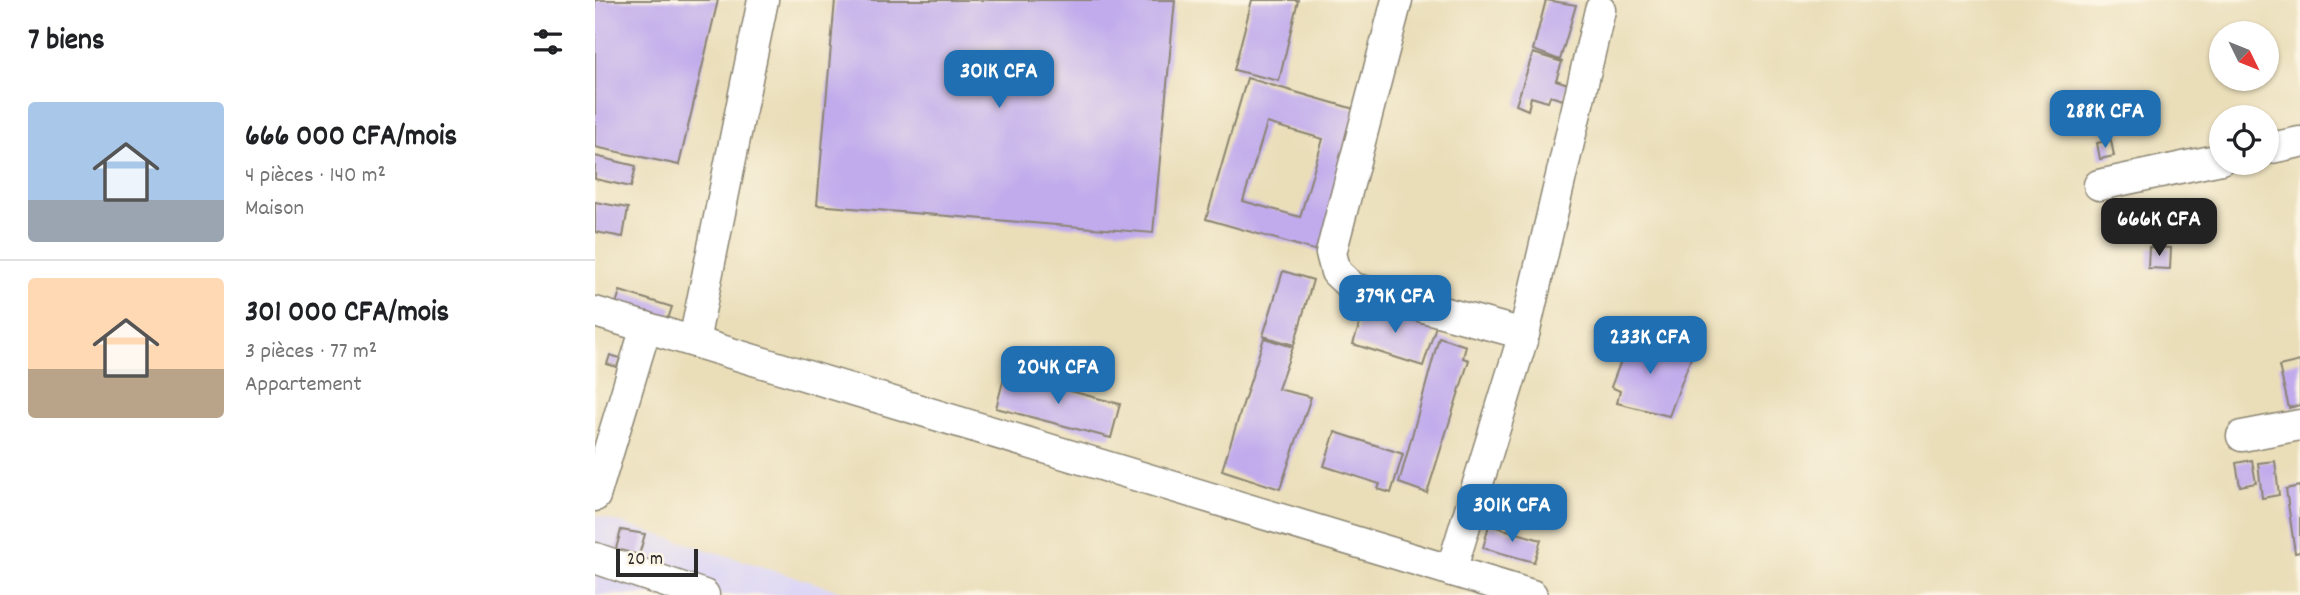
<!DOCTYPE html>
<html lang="fr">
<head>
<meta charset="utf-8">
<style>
	body { margin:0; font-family:Dekko,sans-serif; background:#f6f6f6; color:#202124; height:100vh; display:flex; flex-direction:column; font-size:26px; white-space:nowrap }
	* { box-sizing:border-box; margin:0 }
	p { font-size:23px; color:#757577 }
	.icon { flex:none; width:38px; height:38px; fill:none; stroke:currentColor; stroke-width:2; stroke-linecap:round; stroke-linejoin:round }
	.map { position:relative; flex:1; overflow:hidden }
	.side { display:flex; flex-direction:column; background:#fff; width:595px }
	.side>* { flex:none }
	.needle { width:46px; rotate:133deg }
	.buttons { position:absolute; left:1614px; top:21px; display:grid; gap:14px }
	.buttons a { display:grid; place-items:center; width:70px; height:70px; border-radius:50%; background:#fff; box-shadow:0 2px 5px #0004; font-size:35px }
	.scale { position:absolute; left:21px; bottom:18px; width:82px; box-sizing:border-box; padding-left:7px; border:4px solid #2b2b2b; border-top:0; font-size:19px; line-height:24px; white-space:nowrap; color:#2b2b2b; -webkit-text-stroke:5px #fcf5e5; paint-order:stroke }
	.price { position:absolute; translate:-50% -60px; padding:0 16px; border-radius:14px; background:#1f6fb2; color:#fff; font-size:23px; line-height:46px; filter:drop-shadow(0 2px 4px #0008) }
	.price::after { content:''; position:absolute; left:50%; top:42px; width:21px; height:16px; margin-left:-10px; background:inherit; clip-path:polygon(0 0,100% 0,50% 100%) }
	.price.on { background:#222; color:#fff }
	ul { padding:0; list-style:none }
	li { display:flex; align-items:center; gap:21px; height:175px; padding:0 28px }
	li+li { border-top:2px solid #e0e0e0 }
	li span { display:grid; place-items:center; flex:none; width:196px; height:140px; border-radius:7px; color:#555 }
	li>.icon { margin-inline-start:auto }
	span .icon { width:84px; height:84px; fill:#fffc; stroke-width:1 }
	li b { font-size:30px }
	h2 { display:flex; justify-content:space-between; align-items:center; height:84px; padding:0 28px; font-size:30px }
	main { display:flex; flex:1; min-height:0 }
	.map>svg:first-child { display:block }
</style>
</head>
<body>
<main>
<section class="side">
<h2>7 biens<svg class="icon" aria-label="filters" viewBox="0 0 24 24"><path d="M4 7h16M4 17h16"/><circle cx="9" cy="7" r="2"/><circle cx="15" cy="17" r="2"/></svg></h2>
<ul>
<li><span style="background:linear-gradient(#a9c7e8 70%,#9aa5b1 0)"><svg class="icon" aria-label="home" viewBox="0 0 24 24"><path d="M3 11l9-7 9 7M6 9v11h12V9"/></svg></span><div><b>666 000 CFA/mois</b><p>4 pièces · 140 m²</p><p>Maison</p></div></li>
<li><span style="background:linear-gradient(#ffd9b3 65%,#b9a48a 0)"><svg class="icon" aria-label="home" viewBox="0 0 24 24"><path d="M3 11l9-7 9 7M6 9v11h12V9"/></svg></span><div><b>301 000 CFA/mois</b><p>3 pièces · 77 m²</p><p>Appartement</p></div></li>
</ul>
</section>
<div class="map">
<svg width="1705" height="595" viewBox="0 0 1705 595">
	<rect width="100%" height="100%" fill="#fcf5e5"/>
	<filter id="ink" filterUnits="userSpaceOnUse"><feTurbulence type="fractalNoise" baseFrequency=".0143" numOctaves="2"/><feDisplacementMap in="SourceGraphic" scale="14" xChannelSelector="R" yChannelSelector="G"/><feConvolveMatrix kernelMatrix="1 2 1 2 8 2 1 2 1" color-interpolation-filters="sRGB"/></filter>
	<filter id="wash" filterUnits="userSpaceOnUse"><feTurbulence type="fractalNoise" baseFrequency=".00686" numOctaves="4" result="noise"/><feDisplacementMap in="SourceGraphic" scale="28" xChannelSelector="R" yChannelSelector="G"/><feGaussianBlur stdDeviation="1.57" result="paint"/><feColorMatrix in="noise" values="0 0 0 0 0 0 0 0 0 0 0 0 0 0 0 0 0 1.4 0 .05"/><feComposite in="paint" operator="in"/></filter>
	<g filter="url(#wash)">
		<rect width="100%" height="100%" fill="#eadeb9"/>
		<path fill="#dcd6f6" d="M0 515 246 591 262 595H0Z"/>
		<g id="blocks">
			<g fill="#c1abec" fill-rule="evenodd">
				<path d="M0 0H123L84 165 0 147Z"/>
				<path d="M240 0H580L558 233 222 205Z"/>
				<path d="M657 0H703L684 81 639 70Z"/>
				<path d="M951 0 981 5 965 60 938 50Z"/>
				<path d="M938 53 967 62 961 80 973 84 968 100 955 96 953 102 936 97 933 110 921 105Z"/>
				<path d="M652 78 766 111 726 252 611 219ZM672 123 728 139 705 217 648 201Z"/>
				<path d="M1516 140 1519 156 1505 159 1502 143Z"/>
				<path d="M0 156 41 166 36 187 0 179Z"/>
				<path d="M0 202 33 208 28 237 0 232Z"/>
				<path d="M1554 247 1576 248 1575 269 1553 268Z"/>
				<path d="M688 271 718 280 699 345 668 336Z"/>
				<path d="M25 291 77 307 73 319 21 304Z"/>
				<path d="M771 304 841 326 828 366 758 344Z"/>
				<path d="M844 337 871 346 868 358 874 360 832 493 804 483Z"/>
				<path d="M1035 337 1097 355 1074 416 1022 403 1025 391 1016 387Z"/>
				<path d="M669 338 698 347 683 389 716 397 685 489 627 470Z"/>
				<path d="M15 355 25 358 22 367 12 364Z"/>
				<path d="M1705 361V405L1694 408 1684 366Z"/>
				<path d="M410 374 525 404 516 438 401 408Z"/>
				<path d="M740 432 808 454 796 493 783 489 785 484 729 466Z"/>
				<path d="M1657 460 1661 483 1645 486 1641 463Z"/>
				<path d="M1680 461 1684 495 1667 498 1663 463Z"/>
				<path d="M1705 486V552L1700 553 1691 489Z"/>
				<path d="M894 525 946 540 939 562 888 548Z"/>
				<path d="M26 530 50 534 44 555 21 549Z"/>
			</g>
		</g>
	</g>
	<g filter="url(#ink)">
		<use href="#blocks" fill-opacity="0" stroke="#8a8472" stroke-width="2"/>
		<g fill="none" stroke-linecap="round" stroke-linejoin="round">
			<defs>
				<g id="minor">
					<path d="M802 0 736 253 741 272 758 288 929 334"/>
					<path d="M1671 149 1705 142"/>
					<path d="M1504 185 1626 159"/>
					<path d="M0 312 937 595"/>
					<path d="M99 341 168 0"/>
					<path d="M1647 436 1705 425"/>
					<path d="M0 496 51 327"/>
					<path d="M0 558 109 595"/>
					<path d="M856 571 929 334 1005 10"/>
				</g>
			</defs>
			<use href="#minor" stroke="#8a8472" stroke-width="33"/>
			<use href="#minor" stroke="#fff" stroke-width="30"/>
		</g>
	</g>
</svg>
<div class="buttons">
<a><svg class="needle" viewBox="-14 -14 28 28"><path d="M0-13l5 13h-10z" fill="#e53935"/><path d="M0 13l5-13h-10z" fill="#757577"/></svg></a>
<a><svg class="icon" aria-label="locate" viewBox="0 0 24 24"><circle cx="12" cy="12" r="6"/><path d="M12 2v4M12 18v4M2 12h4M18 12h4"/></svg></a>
</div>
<div class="scale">20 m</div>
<b class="price" style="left:404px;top:110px">301K CFA</b>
<b class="price" style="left:1510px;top:150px">288K CFA</b>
<b class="price on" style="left:1564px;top:258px">666K CFA</b>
<b class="price" style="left:800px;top:335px">379K CFA</b>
<b class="price" style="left:1055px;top:376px">233K CFA</b>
<b class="price" style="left:463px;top:406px">204K CFA</b>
<b class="price" style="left:917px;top:544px">301K CFA</b>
</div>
</main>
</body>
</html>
